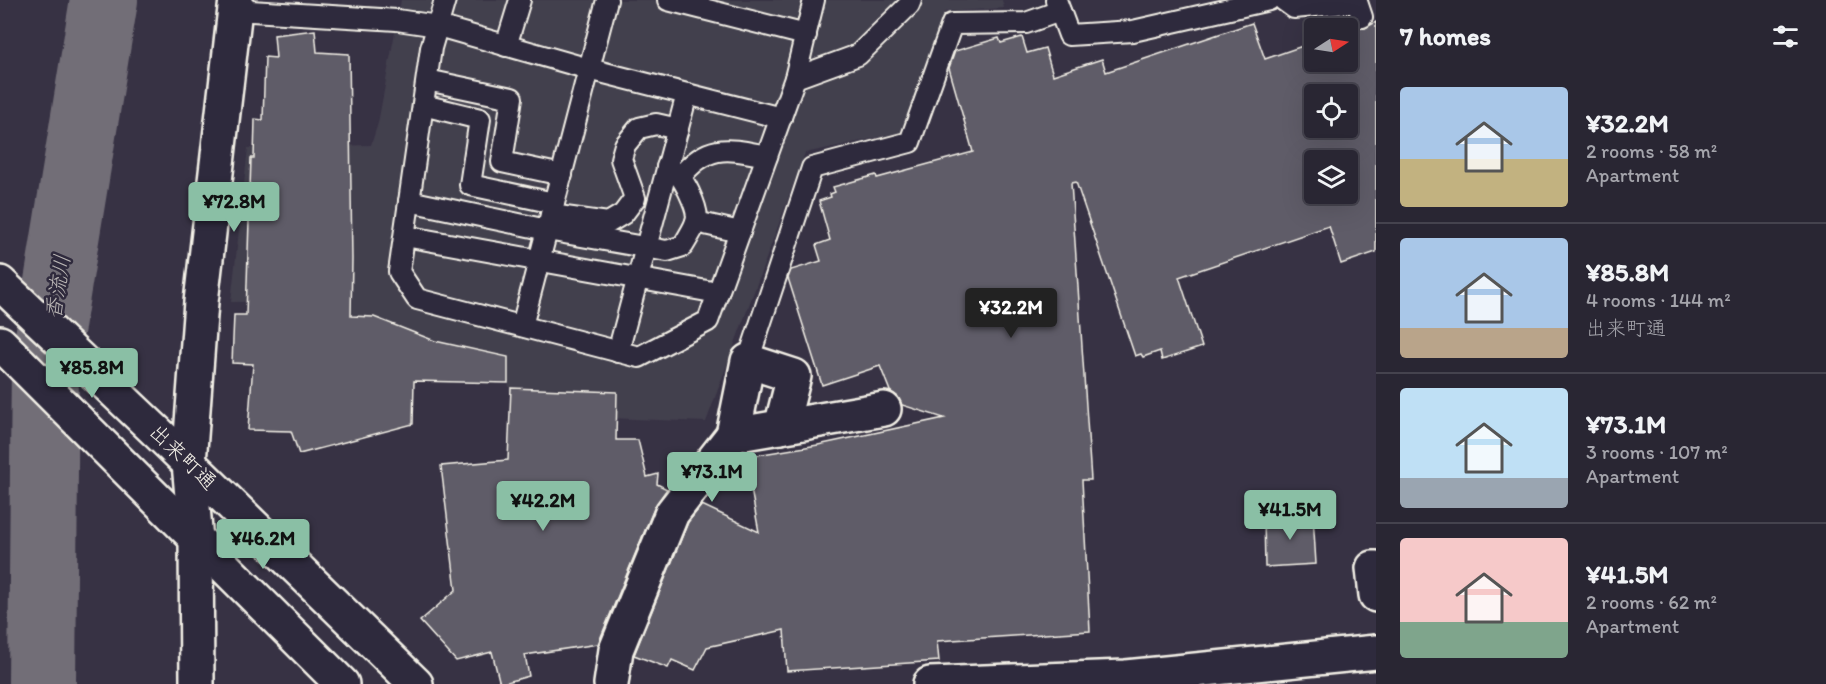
<!DOCTYPE html>
<html lang="en">
<head>
<meta charset="utf-8">
<style>
	body { margin:0; font-family:Itim,"Klee One",sans-serif; background:#312e3b; color:#f1f3f6; height:100vh; display:flex; flex-direction:column; font-size:22px; white-space:nowrap }
	* { box-sizing:border-box; margin:0 }
	p { font-size:20px; color:#a5a5ac }
	.icon { flex:none; width:33px; height:33px; fill:none; stroke:currentColor; stroke-width:2; stroke-linecap:round; stroke-linejoin:round }
	.map { position:relative; flex:1; overflow:hidden }
	.details { display:flex; flex-direction:column; background:#292633; width:450px }
	.details>* { flex:none }
	.needle { width:39px; rotate:78deg }
	.tools { position:absolute; left:1304px; top:18px; display:grid; gap:12px }
	.tools a { display:grid; place-items:center; width:54px; height:54px; border-radius:6px; background:#292633; box-shadow:0 6px 24px #0002,0 0 0 2px #45434e; font-size:30px }
	.price { position:absolute; translate:-50% -51px; padding:0 14px; border-radius:6px; background:#8abfa5; color:#111; font-size:20px; line-height:39px; filter:drop-shadow(0 2px 3px #0008) }
	.price::after { content:''; position:absolute; left:50%; top:36px; width:18px; height:14px; margin-left:-9px; background:inherit; clip-path:polygon(0 0,100% 0,50% 100%) }
	.price.active { background:#222; color:#fff }
	ul { padding:0; list-style:none }
	li { display:flex; align-items:center; gap:18px; height:150px; padding:0 24px }
	li+li { border-top:2px solid #45434e }
	li span { display:grid; place-items:center; flex:none; width:168px; height:120px; border-radius:6px; color:#555 }
	li>.icon { margin-inline-start:auto }
	span .icon { width:72px; height:72px; fill:#fffc; stroke-width:1 }
	li b { font-size:26px }
	h2 { display:flex; justify-content:space-between; align-items:center; height:72px; padding:0 24px; font-size:26px }
	main { display:flex; flex:1; min-height:0 }
	.map>svg:first-child { display:block }
</style>
</head>
<body>
<main>
<div class="map">
<svg width="1376" height="684" viewBox="0 0 1376 684">
	<rect width="100%" height="100%" fill="#373244"/>
	<filter id="ink" filterUnits="userSpaceOnUse"><feTurbulence type="fractalNoise" baseFrequency=".0167" numOctaves="2"/><feDisplacementMap in="SourceGraphic" scale="12" xChannelSelector="R" yChannelSelector="G"/><feConvolveMatrix kernelMatrix="1 2 1 2 8 2 1 2 1" color-interpolation-filters="sRGB"/></filter>
	<g filter="url(#ink)">
		<path fill="#433f4e" d="M401 0H1002L1004 8 945 12 910 131 805 153 706 422 514 414 507 377 336 378 339 301 231 302 248 148 371 145 378 123Z"/>
		<g fill="none" stroke-linecap="round" stroke-linejoin="round">
			<path stroke="#726e77" stroke-width="68" d="M42 684 45 362 104 0"/>
		</g>
		<g fill="#5f5c67" stroke="#f4f1e8" stroke-width="1.5" fill-rule="evenodd">
			<path d="M1376 22V252L1341 264 1329 226 1179 277 1202 347 1162 360 1160 351 1143 357 1141 354 1135 356 1076 182 1071 183 1091 480H1082L1090 631 937 641 939 661 787 671 784 630 707 647 695 670 672 660 668 668 634 655 688 522 702 505 759 532 745 457 818 445 944 418 902 405 898 397 890 391 880 366 822 385 788 278 791 270 821 261 816 245 830 240 819 201 831 197 830 194 835 192 833 187 876 175 877 178 973 152 949 68 955 51 999 38 1001 43 1022 37 1027 53 1045 48 1053 75 1102 59 1106 72 1252 23 1265 59 1314 42V62H1347V31L1358 28H1365ZM1314 94H1347V128H1314ZM1314 160H1347V194H1314Z"/>
			<path d="M315 30 317 52 349 54 352 259 351 316 374 317 435 341 508 357V383L414 381 413 424 299 454 291 431 248 430 253 364 232 363 234 315H246L251 158H254L255 119 263 120 265 57 276 58 274 35Z"/>
			<path d="M511 388 617 392 616 440H638L647 477 658 474 657 484 667 489 655 506 598 644 525 655 529 676 500 684 492 652 456 661 420 621 456 590 441 466 508 460Z"/>
			<path d="M1313 515 1316 564 1265 567 1264 518Z"/>
		</g>
		<g fill="none" stroke-linecap="round" stroke-linejoin="round">
			<defs>
				<g id="service">
					<path d="M445 0 431 48 399 272 417 299 639 357 708 321 795 78 858 55 909 5 911 0"/>
					<path d="M668 0 806 35"/>
					<path d="M1056 0 1069 35 1133 31 1269 0"/>
					<path d="M1283 0 1294 8 1357 2 1362 17"/>
					<path d="M235 10 397 20 438 26 589 69 781 118"/>
					<path d="M506 46 520 0"/>
					<path d="M795 78 814 0"/>
					<path d="M427 80 512 98 502 162 562 175"/>
					<path d="M423 105 480 119 470 185 554 203"/>
					<path d="M681 176C709 142 729 149 767 156"/>
					<path d="M409 201 547 230 667 251 683 246C698 220 702 220 689 192 682 178 681 176 667 167"/>
					<path d="M551 215 608 223 623 214 635 198 621 159 625 145 639 128 656 124 678 129"/>
					<path d="M696 222 740 232"/>
					<path d="M405 236 718 293"/>
					<path d="M522 326 607 0"/>
					<path d="M618 352 687 94"/>
					<path d="M748 361 812 168 910 142 952 24 1026 23 1060 11"/>
				</g>
				<g id="minor">
					<path d="M733 435 748 361 794 376 781 427"/>
					<path d="M1376 568H1373L1376 595"/>
					<path d="M197 684 196 540 189 463 201 302 236 0"/>
					<path d="M611 684 616 650 672 513 733 435 884 409"/>
					<path d="M930 684 1126 677 1376 652"/>
				</g>
				<g id="secondary">
					<path d="M0 283 159 434 416 684"/>
					<path d="M0 343 342 684"/>
				</g>
			</defs>
			<use href="#service" stroke="#f4f1e8" stroke-width="24"/>
			<use href="#minor" stroke="#f4f1e8" stroke-width="38"/>
			<use href="#secondary" stroke="#f4f1e8" stroke-width="38"/>
			<use href="#service" stroke="#2f2a3d" stroke-width="20"/>
			<use href="#minor" stroke="#2f2a3d" stroke-width="33"/>
			<use href="#secondary" stroke="#2f2a3d" stroke-width="33"/>
		</g>
	</g>
	<g text-anchor="middle" stroke-width="5" stroke-linejoin="round" paint-order="stroke">
		<g font-size="21" fill="#f4f1e8" stroke="#2f2a3d">
			<text transform="translate(183 457) rotate(44)" y="7">出来町通</text>
		</g>
		<g font-size="22" font-style="italic" fill="#bab6b5" stroke="#2f2a3d">
			<text transform="translate(57 287) rotate(-81)" y="8">香流川</text>
		</g>
	</g>
</svg>
<div class="tools">
<a><svg class="needle" viewBox="-14 -14 28 28"><path d="M0-13l5 13h-10z" fill="#e53935"/><path d="M0 13l5-13h-10z" fill="#a5a5ac"/></svg></a>
<a><svg class="icon" aria-label="locate" viewBox="0 0 24 24"><circle cx="12" cy="12" r="6"/><path d="M12 2v4M12 18v4M2 12h4M18 12h4"/></svg></a>
<a><svg class="icon" aria-label="layers" viewBox="0 0 24 24"><path d="M12 4l9 5-9 5-9-5zM3 14l9 5 9-5"/></svg></a>
</div>
<b class="price" style="left:234px;top:233px">¥72.8M</b>
<b class="price active" style="left:1011px;top:339px">¥32.2M</b>
<b class="price" style="left:92px;top:399px">¥85.8M</b>
<b class="price" style="left:712px;top:503px">¥73.1M</b>
<b class="price" style="left:543px;top:532px">¥42.2M</b>
<b class="price" style="left:1290px;top:541px">¥41.5M</b>
<b class="price" style="left:263px;top:570px">¥46.2M</b>
</div>
<section class="details">
<h2>7 homes<svg class="icon" aria-label="filters" viewBox="0 0 24 24"><path d="M4 7h16M4 17h16"/><circle cx="9" cy="7" r="2"/><circle cx="15" cy="17" r="2"/></svg></h2>
<ul>
<li><span style="background:linear-gradient(#a9c7e8 60%,#c2b280 0)"><svg class="icon" aria-label="home" viewBox="0 0 24 24"><path d="M3 11l9-7 9 7M6 9v11h12V9"/></svg></span><div><b>¥32.2M</b><p>2 rooms · 58 m²</p><p>Apartment</p></div></li>
<li><span style="background:linear-gradient(#a9c7e8 75%,#b9a48a 0)"><svg class="icon" aria-label="home" viewBox="0 0 24 24"><path d="M3 11l9-7 9 7M6 9v11h12V9"/></svg></span><div><b>¥85.8M</b><p>4 rooms · 144 m²</p><p>出来町通</p></div></li>
<li><span style="background:linear-gradient(#bfe0f5 75%,#9aa5b1 0)"><svg class="icon" aria-label="home" viewBox="0 0 24 24"><path d="M3 11l9-7 9 7M6 9v11h12V9"/></svg></span><div><b>¥73.1M</b><p>3 rooms · 107 m²</p><p>Apartment</p></div></li>
<li><span style="background:linear-gradient(#f6c9c9 70%,#7fa58c 0)"><svg class="icon" aria-label="home" viewBox="0 0 24 24"><path d="M3 11l9-7 9 7M6 9v11h12V9"/></svg></span><div><b>¥41.5M</b><p>2 rooms · 62 m²</p><p>Apartment</p></div></li>
</ul>
</section>
</main>
</body>
</html>
